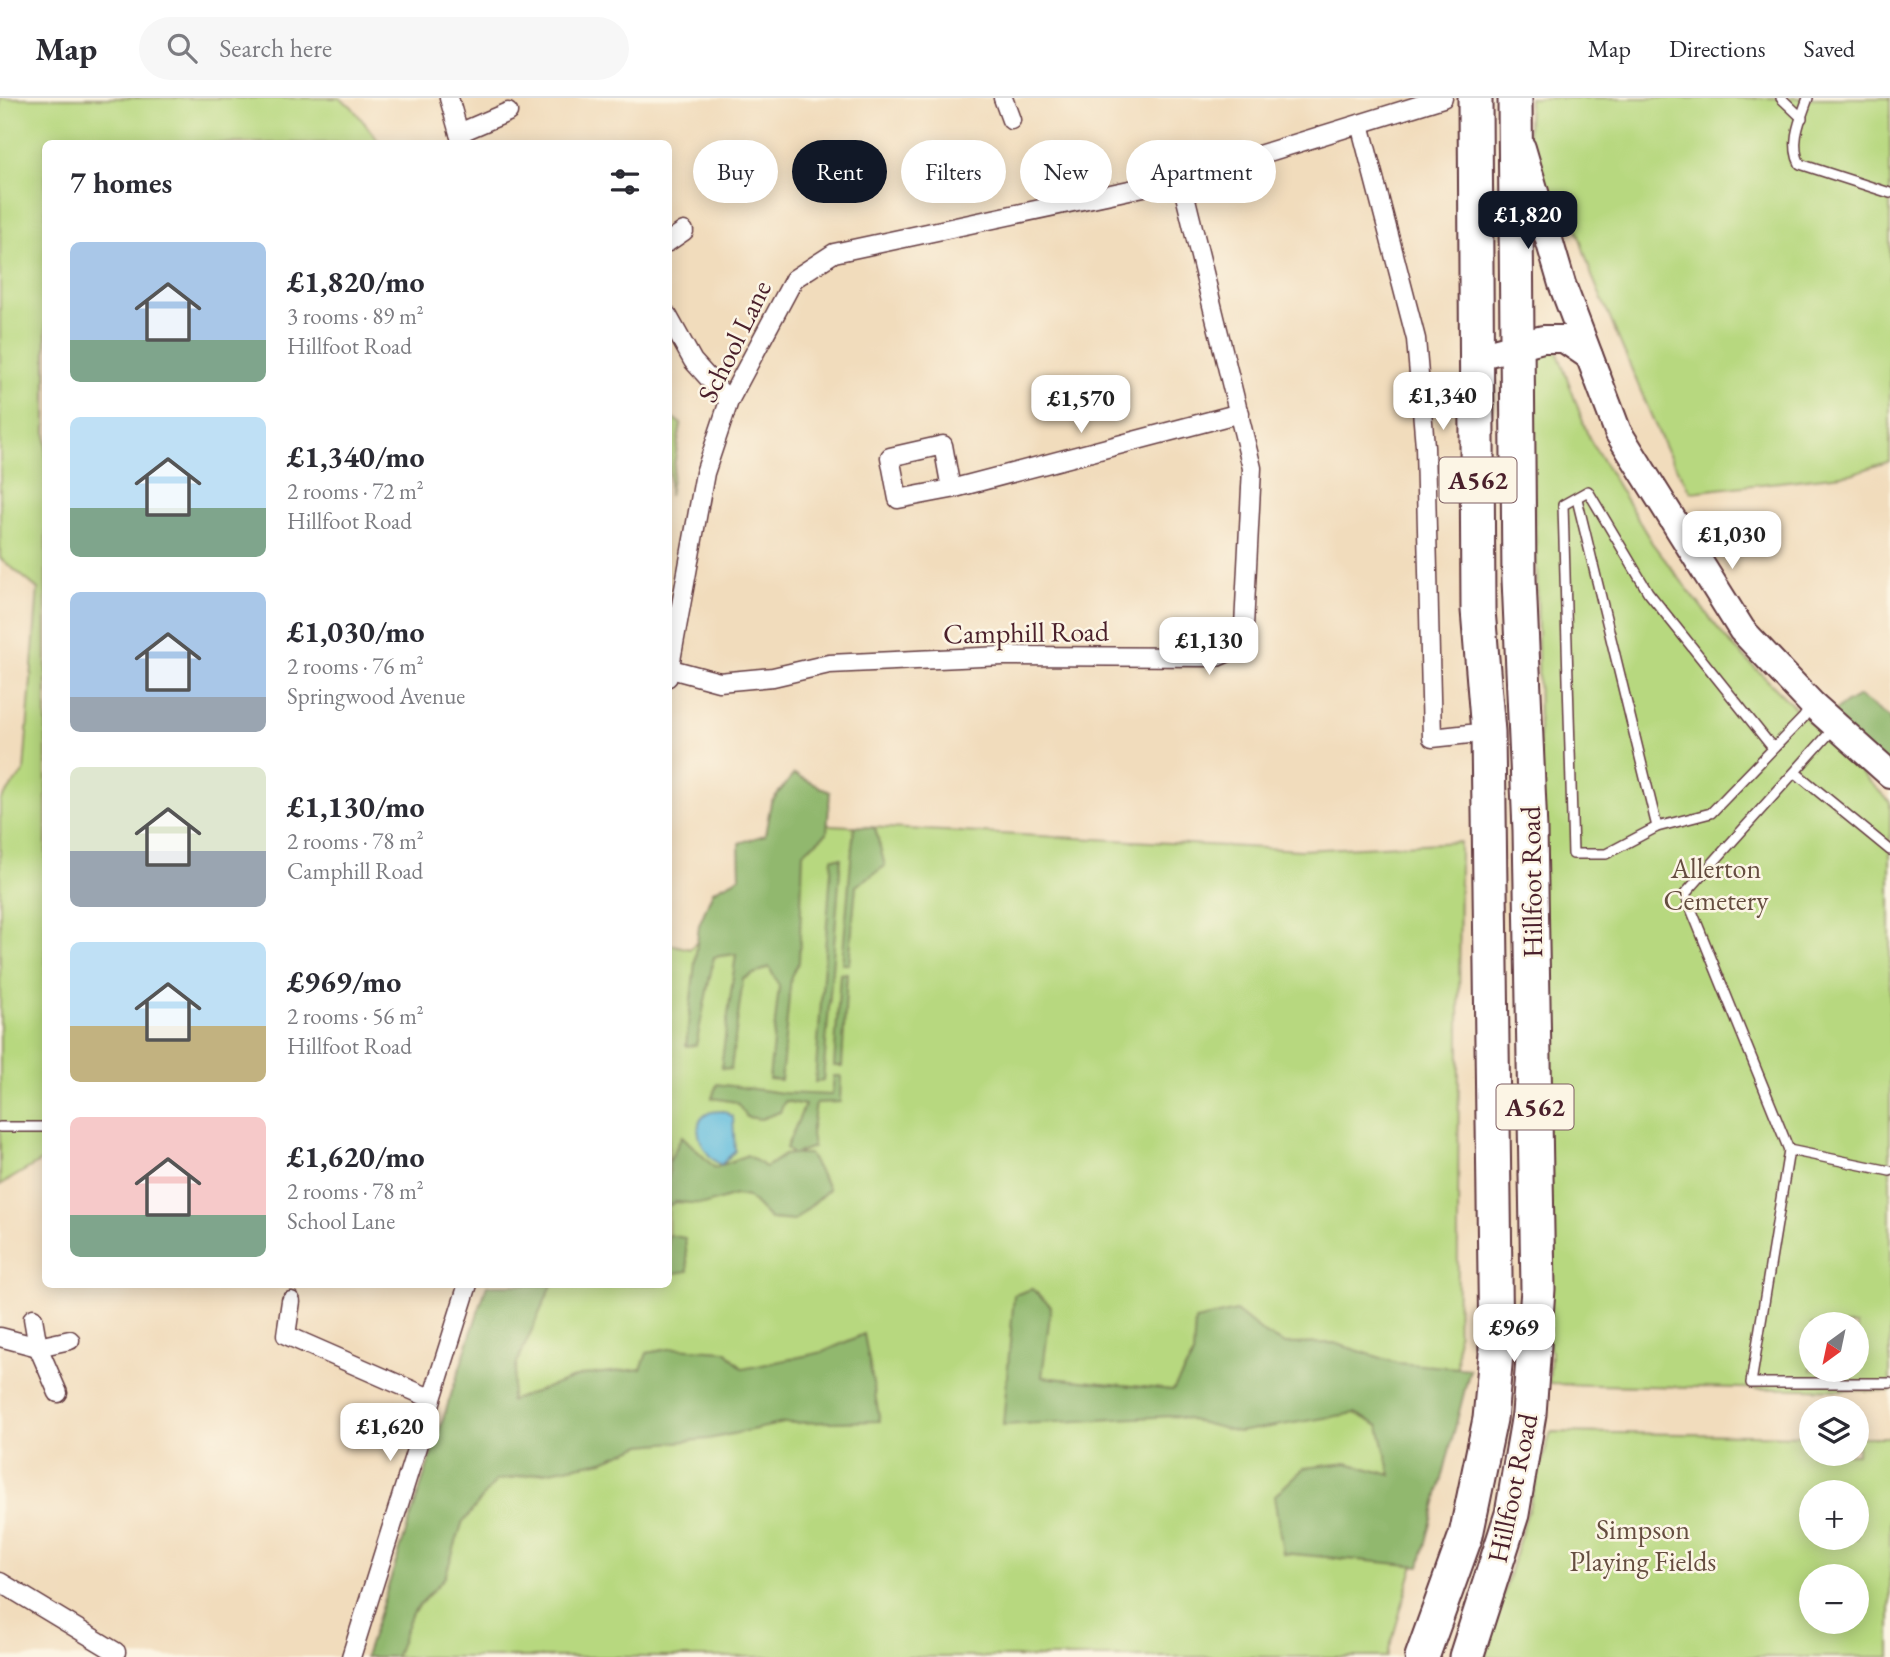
<!DOCTYPE html>
<html lang="en">
<head>
<meta charset="utf-8">
<style>
	body { margin:0; font-family:"EB Garamond",serif; background:#f7f7f7; color:#2b2b33; height:100vh; display:flex; flex-direction:column; font-size:26px; white-space:nowrap }
	* { box-sizing:border-box; margin:0 }
	p { font-size:23px; color:#7c7c81 }
	.icon { flex:none; width:38px; height:38px; fill:none; stroke:currentColor; stroke-width:2; stroke-linecap:round; stroke-linejoin:round }
	.map { position:relative; flex:1; overflow:hidden }
	.sheet { position:absolute; left:42px; top:42px; width:630px; height:1148px; display:flex; flex-direction:column; background:#fff; border-radius:10px; box-shadow:0 4px 18px #0003 }
	.sheet>* { flex:none }
	.top-card { position:absolute; left:693px; top:42px; width:665px; height:63px; display:flex; gap:14px }
	.needle { width:46px; rotate:213deg }
	.controls { position:absolute; left:1799px; top:1214px; display:grid; gap:14px }
	.controls a { display:grid; place-items:center; width:70px; height:70px; border-radius:50%; background:#fff; box-shadow:0 4px 18px #0003; font-size:35px }
	.price { position:absolute; translate:-50% -60px; padding:0 16px; border-radius:14px; background:#fff; color:#222; font-size:23px; line-height:46px; filter:drop-shadow(0 2px 4px #0008) }
	.price::after { content:''; position:absolute; left:50%; top:42px; width:21px; height:16px; margin-left:-10px; background:inherit; clip-path:polygon(0 0,100% 0,50% 100%) }
	.price.on { background:#111827; color:#fff }
	ul { padding:0; list-style:none }
	li { display:flex; align-items:center; gap:21px; height:175px; padding:0 28px }
	li span { display:grid; place-items:center; flex:none; width:196px; height:140px; border-radius:10px; color:#555 }
	li>.icon { margin-inline-start:auto }
	span .icon { width:84px; height:84px; fill:#fffc; stroke-width:1 }
	li b { font-size:30px }
	h2 { display:flex; justify-content:space-between; align-items:center; height:84px; padding:0 28px; font-size:30px }
	.pill { padding:0 24px; border-radius:32px; background:#fff; box-shadow:0 4px 18px #0003; font-size:24px; line-height:63px }
	.pill.on { background:#111827; color:#fff }
	header { display:flex; align-items:center; gap:42px; box-sizing:border-box; height:98px; padding:0 35px; background:#fff; border-bottom:2px solid #e1e1e2 }
	header strong { font-size:33px }
	nav { display:flex; gap:38px; margin-inline-start:auto; font-size:24px }
	.search { width:490px; height:63px; background:#f7f7f7; display:flex; align-items:center; gap:18px; box-sizing:border-box; padding:0 24px; border-radius:38px; color:#7c7c81; font-size:26px }
	.map>svg:first-child { display:block }
</style>
</head>
<body>
<header>
<strong>Map</strong>
<div class="search"><svg class="icon" aria-label="search" viewBox="0 0 24 24"><circle cx="10" cy="10" r="6"/><path d="M15 15l6 6"/></svg>Search here</div>
<nav><a>Map</a><a>Directions</a><a>Saved</a></nav>
</header>
<div class="map">
<svg width="1890" height="1559" viewBox="0 0 1890 1559">
	<rect width="100%" height="100%" fill="#fcf5e5"/>
	<filter id="ink" filterUnits="userSpaceOnUse"><feTurbulence type="fractalNoise" baseFrequency=".0143" numOctaves="2"/><feDisplacementMap in="SourceGraphic" scale="14" xChannelSelector="R" yChannelSelector="G"/><feConvolveMatrix kernelMatrix="1 2 1 2 8 2 1 2 1" color-interpolation-filters="sRGB"/></filter>
	<filter id="wash" filterUnits="userSpaceOnUse"><feTurbulence type="fractalNoise" baseFrequency=".00686" numOctaves="4" result="noise"/><feDisplacementMap in="SourceGraphic" scale="28" xChannelSelector="R" yChannelSelector="G"/><feGaussianBlur stdDeviation="1.57" result="paint"/><feColorMatrix in="noise" values="0 0 0 0 0 0 0 0 0 0 0 0 0 0 0 0 0 1.4 0 .05"/><feComposite in="paint" operator="in"/></filter>
	<g filter="url(#wash)">
		<rect width="100%" height="100%" fill="#f1dcbc"/>
		<g fill="#b7d87f" stroke="#807c55" stroke-width="2" fill-rule="evenodd">
			<path d="M0 0H339L351 8 380 45 46 46V1060L0 1087V703L24 673 38 491 0 460Z"/>
			<path d="M1529 0H1890V363L1851 376 1691 394 1665 350 1592 178 1572 116 1527 66Z"/>
			<path d="M1527 236H1551L1589 340 1652 445 1727 542 1890 704V1293L1549 1286 1551 1255 1547 1239 1537 478ZM1811 1227H1857V1272H1811Z"/>
			<path d="M669 317 681 326 669 398Z"/>
			<path d="M813 726 1301 752 1460 744 1457 1319 1387 1559H371L491 1187 668 1186 669 846 690 851Z"/>
			<path d="M1551 1334 1811 1338V1356H1857V1339H1890V1559H1485ZM1811 1395H1857V1440H1811ZM1811 1479H1857V1524H1811Z"/>
		</g>
		<g fill="#91b86e" stroke="#6e6c4c" stroke-width="2">
			<path d="M1859 598 1890 621V681L1858 666 1818 627 1838 610Z"/>
			<path d="M794 676 830 694 827 735 803 755 799 864 791 878 781 982 769 981 779 888 769 869 743 881 731 971 721 970 736 856 714 859 696 947 686 948 699 827 713 793 740 779 739 745 765 737 771 704Z"/>
			<path d="M854 728 875 730 885 768 856 788 849 866H842Z"/>
			<path d="M832 760H841L823 983 815 984Z"/>
			<path d="M847 875 842 968H834L840 876Z"/>
			<path d="M834 978H841L840 1004 816 1005 811 1036 813 1049 794 1056H809L829 1091 794 1123 770 1121 748 1099 735 1097 707 1106 675 1104 669 1108V1064L682 1038 715 1070 747 1057 766 1069 784 1057 792 1056 786 1050 805 1007 785 1003 780 1014 761 1021 747 1019 736 1004 712 1000 717 986 783 995 832 997Z"/>
			<path d="M668 1137 685 1140 688 1173 669 1176Z"/>
			<path d="M487 1187H552L517 1265 510 1303 582 1277 641 1271 647 1255 674 1250 726 1253 743 1271 823 1254 864 1236 880 1323 784 1325 709 1341 642 1347 603 1363 496 1383 462 1426 445 1479 412 1515 395 1559H365Z"/>
			<path d="M1032 1191 1051 1208 1042 1279 1173 1292 1193 1258 1195 1222 1236 1213 1265 1236 1285 1246 1334 1245 1397 1265 1470 1271 1420 1468 1283 1455 1274 1398 1304 1370 1347 1365 1391 1377 1379 1328 1355 1315 1238 1334 1174 1318 1003 1327 1014 1197Z"/>
		</g>
		<path fill="#5fbcdd" stroke="#546e84" stroke-width="2" d="M724 1013 733 1019 735 1053 721 1067C704 1059 688 1026 707 1016 711 1013 719 1013 724 1013Z"/>
	</g>
	<g filter="url(#ink)">
		<g fill="none" stroke-linecap="round" stroke-linejoin="round">
			<defs>
				<g id="lane">
					<path d="M1781 0 1802 20"/>
					<path d="M1808 0C1801 20 1789 45 1800 66L1890 95"/>
					<path d="M1577 401 1657 729"/>
					<path d="M1835 629 1685 796 1789 1052 1890 1073"/>
					<path d="M1772 649 1648 494 1588 393 1563 407 1573 756H1606L1657 729 1711 715 1803 620 1811 608"/>
					<path d="M1796 675 1890 752"/>
					<path d="M0 1029H46"/>
					<path d="M1789 1052 1751 1285H1890"/>
				</g>
				<g id="street">
					<path d="M449 0 462 46"/>
					<path d="M1003 0 1011 22"/>
					<path d="M1360 26 1416 241 1425 348 1432 640 1488 634"/>
					<path d="M459 35 508 14"/>
					<path d="M668 144 684 133"/>
					<path d="M668 218 693 263 729 303"/>
					<path d="M951 391 943 347 890 359 898 401 951 391 1240 315"/>
					<path d="M671 571 719 584 773 579 829 566 1003 558 1217 559 1243 548 1252 370 1181 81"/>
					<path d="M668 579 705 375 729 303 794 181 834 155 1181 81 1443 0"/>
					<path d="M291 1203 286 1237 430 1300"/>
					<path d="M33 1220 38 1249 58 1295"/>
					<path d="M0 1239 38 1249 70 1242"/>
					<path d="M0 1484 116 1554"/>
					<path d="M351 1559 468 1186"/>
				</g>
				<g id="secondary">
					<path d="M1522 50 1562 186 1618 334 1742 532 1812 606 1890 676"/>
					<path d="M1478 258 1543 241H1564L1589 258"/>
				</g>
				<g id="highway">
					<path d="M1422 1559 1466 1437 1490 1321 1496 1256 1488 634 1478 512 1475 0"/>
					<path d="M1466 1559 1512 1416 1529 1316 1538 1191 1530 732 1519 481 1515 0"/>
				</g>
			</defs>
			<use href="#lane" stroke="#633b41" stroke-width="12"/>
			<use href="#street" stroke="#633b41" stroke-width="21"/>
			<use href="#secondary" stroke="#633b41" stroke-width="30"/>
			<use href="#highway" stroke="#633b41" stroke-width="37"/>
			<use href="#lane" stroke="#fff" stroke-width="9"/>
			<use href="#street" stroke="#fff" stroke-width="18"/>
			<use href="#secondary" stroke="#fff" stroke-width="26"/>
			<use href="#highway" stroke="#fff" stroke-width="33"/>
		</g>
	</g>
	<g text-anchor="middle" stroke-width="5" stroke-linejoin="round" paint-order="stroke">
		<g fill="#fcf5e5" stroke="#7f5f63" stroke-width="2">
			<rect x="1439.5" y="359.5" width="77" height="45" rx="5"/>
			<rect x="1496.5" y="986.5" width="77" height="45" rx="5"/>
		</g>
		<g font-size="26" font-weight="bold" fill="#4a1f2b">
			<text x="1478" y="391">A562</text>
			<text x="1535" y="1018">A562</text>
		</g>
		<g font-size="28" fill="#4a1f2b" stroke="#fcf5e5">
			<text transform="translate(734 243) rotate(-64)" y="10">School Lane</text>
			<text transform="translate(1026 534) rotate(-1)" y="10">Camphill Road</text>
			<text transform="translate(1531 784) rotate(-91)" y="10">Hillfoot Road</text>
			<text transform="translate(1512 1390) rotate(-78)" y="10">Hillfoot Road</text>
		</g>
		<g font-size="28" fill="#654d40" stroke="#fcf5e5">
			<text x="1716" y="780">Allerton<tspan x="1716" dy="32">Cemetery</tspan></text>
			<text x="1643" y="1441">Simpson<tspan x="1643" dy="32">Playing Fields</tspan></text>
		</g>
	</g>
</svg>
<div class="controls">
<a><svg class="needle" viewBox="-14 -14 28 28"><path d="M0-13l5 13h-10z" fill="#e53935"/><path d="M0 13l5-13h-10z" fill="#7c7c81"/></svg></a>
<a><svg class="icon" aria-label="layers" viewBox="0 0 24 24"><path d="M12 4l9 5-9 5-9-5zM3 14l9 5 9-5"/></svg></a>
<a>+</a>
<a>−</a>
</div>
<b class="price on" style="left:1528px;top:153px">£1,820</b>
<b class="price" style="left:1443px;top:334px">£1,340</b>
<b class="price" style="left:1081px;top:337px">£1,570</b>
<b class="price" style="left:1732px;top:473px">£1,030</b>
<b class="price" style="left:1209px;top:579px">£1,130</b>
<b class="price" style="left:1514px;top:1266px">£969</b>
<b class="price" style="left:390px;top:1365px">£1,620</b>
<div class="top-card">
<a class="pill">Buy</a>
<a class="pill on">Rent</a>
<a class="pill">Filters</a>
<a class="pill">New</a>
<a class="pill">Apartment</a>
</div>
<section class="sheet">
<h2>7 homes<svg class="icon" aria-label="filters" viewBox="0 0 24 24"><path d="M4 7h16M4 17h16"/><circle cx="9" cy="7" r="2"/><circle cx="15" cy="17" r="2"/></svg></h2>
<ul>
<li><span style="background:linear-gradient(#a9c7e8 70%,#7fa58c 0)"><svg class="icon" aria-label="home" viewBox="0 0 24 24"><path d="M3 11l9-7 9 7M6 9v11h12V9"/></svg></span><div><b>£1,820/mo</b><p>3 rooms · 89 m²</p><p>Hillfoot Road</p></div></li>
<li><span style="background:linear-gradient(#bfe0f5 65%,#7fa58c 0)"><svg class="icon" aria-label="home" viewBox="0 0 24 24"><path d="M3 11l9-7 9 7M6 9v11h12V9"/></svg></span><div><b>£1,340/mo</b><p>2 rooms · 72 m²</p><p>Hillfoot Road</p></div></li>
<li><span style="background:linear-gradient(#a9c7e8 75%,#9aa5b1 0)"><svg class="icon" aria-label="home" viewBox="0 0 24 24"><path d="M3 11l9-7 9 7M6 9v11h12V9"/></svg></span><div><b>£1,030/mo</b><p>2 rooms · 76 m²</p><p>Springwood Avenue</p></div></li>
<li><span style="background:linear-gradient(#dfe7d0 60%,#9aa5b1 0)"><svg class="icon" aria-label="home" viewBox="0 0 24 24"><path d="M3 11l9-7 9 7M6 9v11h12V9"/></svg></span><div><b>£1,130/mo</b><p>2 rooms · 78 m²</p><p>Camphill Road</p></div></li>
<li><span style="background:linear-gradient(#bfe0f5 60%,#c2b280 0)"><svg class="icon" aria-label="home" viewBox="0 0 24 24"><path d="M3 11l9-7 9 7M6 9v11h12V9"/></svg></span><div><b>£969/mo</b><p>2 rooms · 56 m²</p><p>Hillfoot Road</p></div></li>
<li><span style="background:linear-gradient(#f6c9c9 70%,#7fa58c 0)"><svg class="icon" aria-label="home" viewBox="0 0 24 24"><path d="M3 11l9-7 9 7M6 9v11h12V9"/></svg></span><div><b>£1,620/mo</b><p>2 rooms · 78 m²</p><p>School Lane</p></div></li>
</ul>
</section>
</div>
</body>
</html>
